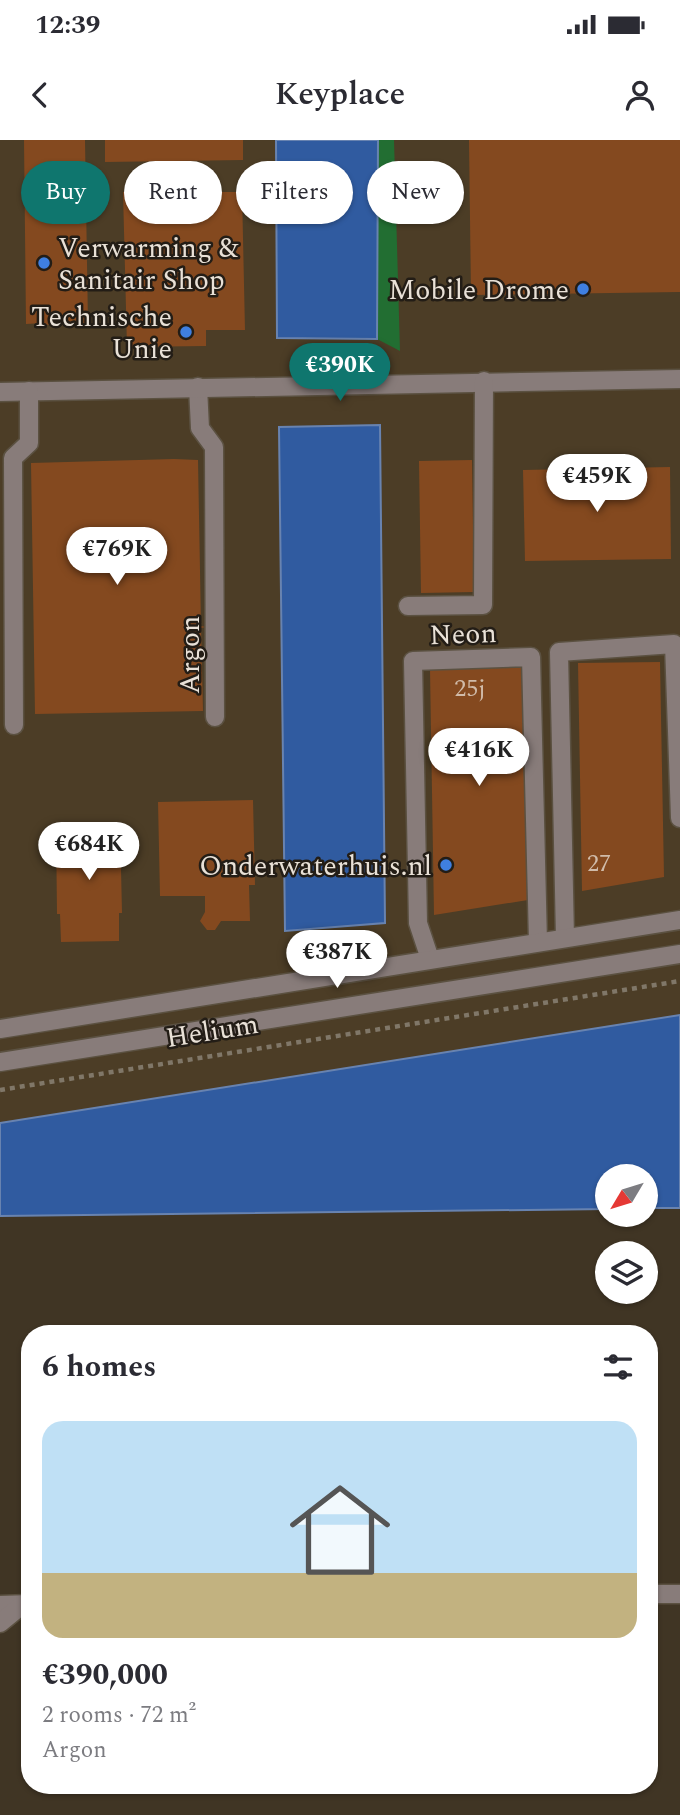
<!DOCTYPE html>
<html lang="en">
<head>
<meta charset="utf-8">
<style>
	body { margin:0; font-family:Spectral,serif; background:#f2f2f3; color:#2b2b33; height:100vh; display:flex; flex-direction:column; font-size:26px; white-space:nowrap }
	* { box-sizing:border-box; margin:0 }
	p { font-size:23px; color:#7c7c81 }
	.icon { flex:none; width:38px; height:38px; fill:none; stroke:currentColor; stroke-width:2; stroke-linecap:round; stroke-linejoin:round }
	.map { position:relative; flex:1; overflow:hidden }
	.sheet { position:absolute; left:21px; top:1185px; width:637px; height:469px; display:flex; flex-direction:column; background:#fff; border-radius:28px; box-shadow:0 2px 5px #0004 }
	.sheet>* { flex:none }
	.banner { position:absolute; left:21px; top:21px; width:639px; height:63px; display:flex; gap:14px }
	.needle { width:46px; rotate:232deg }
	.controls { position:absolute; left:595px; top:1024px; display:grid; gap:14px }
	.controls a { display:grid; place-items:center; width:63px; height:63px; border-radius:50%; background:#fff; box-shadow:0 2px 5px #0004; font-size:35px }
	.price { position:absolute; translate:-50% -60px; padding:0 16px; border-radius:24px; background:#fff; color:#222; font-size:23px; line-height:46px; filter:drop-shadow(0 2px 4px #0008) }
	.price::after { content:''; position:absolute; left:50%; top:42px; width:21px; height:16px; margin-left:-10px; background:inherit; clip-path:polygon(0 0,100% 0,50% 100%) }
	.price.on { background:#0f766e; color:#fff }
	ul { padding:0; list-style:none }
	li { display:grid; align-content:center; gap:14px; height:371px; padding:0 21px }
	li+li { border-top:2px solid #e1e1e2 }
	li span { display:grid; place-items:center; height:217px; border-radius:21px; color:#555 }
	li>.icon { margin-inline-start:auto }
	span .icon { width:126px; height:126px; fill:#fffc; stroke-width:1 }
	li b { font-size:30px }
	h2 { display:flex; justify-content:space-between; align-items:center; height:84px; padding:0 21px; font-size:30px }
	.pill { padding:0 24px; border-radius:32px; background:#fff; box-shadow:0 2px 5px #0004; font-size:24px; line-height:63px }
	.pill.on { background:#0f766e; color:#fff }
	.status { display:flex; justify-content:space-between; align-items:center; height:49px; padding:0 35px; background:#fff; direction:ltr }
	.status svg { height:19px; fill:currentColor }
	header { display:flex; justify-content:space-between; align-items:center; height:91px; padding:0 21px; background:#fff; font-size:32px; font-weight:600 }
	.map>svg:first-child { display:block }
</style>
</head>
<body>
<div class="status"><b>12:39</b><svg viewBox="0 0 49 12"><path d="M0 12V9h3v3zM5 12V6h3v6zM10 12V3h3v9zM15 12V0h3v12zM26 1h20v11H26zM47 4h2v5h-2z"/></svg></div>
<header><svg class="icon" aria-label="back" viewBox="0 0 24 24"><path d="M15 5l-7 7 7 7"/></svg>Keyplace<svg class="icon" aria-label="person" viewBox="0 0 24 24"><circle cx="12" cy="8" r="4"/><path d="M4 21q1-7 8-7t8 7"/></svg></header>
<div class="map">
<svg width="680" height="1675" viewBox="0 0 680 1675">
	<rect width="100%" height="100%" fill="#403524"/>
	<path fill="#4c3d26" d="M0 0H680V897L0 1007Z"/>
	<path fill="#226e32" d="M378 0H394L400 211 377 199Z"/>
	<g fill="#305ba0" stroke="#6883b0" stroke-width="2">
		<path d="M276 0H378L377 199 277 198Z"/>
		<path d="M380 285 385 783 285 791 279 287Z"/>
		<path d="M680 875V1068H646V1036H607V1069L0 1076V983Z"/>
	</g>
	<g fill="#84491f">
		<path d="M24 0H85L88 183 44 185V183L26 184Z"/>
		<path d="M105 0H243V20L105 22Z"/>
		<path d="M469 0H680V152L471 155Z"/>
		<path d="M123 52H242L245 190H206V206L127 207Z"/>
		<path d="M174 319 198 320 201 486 206 487 201 488 203 571 35 574 31 323Z"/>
		<path d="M472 320 474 452 421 453 419 321Z"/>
		<path d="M670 327 671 419 525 421 523 330Z"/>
		<path d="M660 522 664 737 582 751 578 523Z"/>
		<path d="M524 527 528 760 434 775 430 529Z"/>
		<path d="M253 660 255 745H249L250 781H221L215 790H207L200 781 205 772V756H160L158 662Z"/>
		<path d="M120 684 122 773H119V801L61 802 60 774H57L56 685Z"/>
	</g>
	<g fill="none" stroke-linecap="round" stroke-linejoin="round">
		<defs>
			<g id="minor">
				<path d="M198 247 200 288 214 307 215 577"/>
				<path d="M0 252 680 239"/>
				<path d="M408 466 483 465 484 241"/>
				<path d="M14 585 13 318 29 303V251"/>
				<path d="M565 798 559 512 674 504 680 678"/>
				<path d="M430 819 418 783 413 521 531 517 538 802"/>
				<path d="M0 889 680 780"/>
				<path d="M0 922 680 814"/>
				<path d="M649 1454H680"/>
				<path d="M0 1465 30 1464"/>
				<path d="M0 1483 22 1465"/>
			</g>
		</defs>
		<use href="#minor" stroke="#5b5141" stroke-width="21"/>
		<path stroke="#807768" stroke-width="4.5" stroke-dasharray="5 5" stroke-linecap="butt" d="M0 950 680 841"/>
		<use href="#minor" stroke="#887c7a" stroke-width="18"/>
	</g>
	<g fill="#3f7fe0" stroke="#231d16" stroke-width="2.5">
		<circle cx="44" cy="123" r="7"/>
		<circle cx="583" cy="149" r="7"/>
		<circle cx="186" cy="192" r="7"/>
		<circle cx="446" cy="725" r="7"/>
	</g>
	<g text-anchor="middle" stroke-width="5" stroke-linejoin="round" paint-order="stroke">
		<g font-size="24" fill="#d0bba9">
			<text x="470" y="556">25j</text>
			<text x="599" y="731">27</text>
		</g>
		<g font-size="28" fill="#e9e1d7" stroke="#231d16" text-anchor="end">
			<text x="58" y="117" text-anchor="start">Verwarming &amp;<tspan x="58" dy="32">Sanitair Shop</tspan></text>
			<text x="569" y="159">Mobile Drome</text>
			<text x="172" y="186">Technische<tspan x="172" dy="32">Unie</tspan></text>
			<text x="432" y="735">Onderwaterhuis.nl</text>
		</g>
		<g font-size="28" fill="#e9e1d7" stroke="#231d16">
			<text transform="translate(463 493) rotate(-2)" y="10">Neon</text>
			<text transform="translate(189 515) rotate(-90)" y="10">Argon</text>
			<text transform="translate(212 890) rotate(-9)" y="10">Helium</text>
		</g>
	</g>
</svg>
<div class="controls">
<a><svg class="needle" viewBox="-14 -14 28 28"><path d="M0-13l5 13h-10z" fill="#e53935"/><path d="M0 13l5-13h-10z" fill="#7c7c81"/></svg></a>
<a><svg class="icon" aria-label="layers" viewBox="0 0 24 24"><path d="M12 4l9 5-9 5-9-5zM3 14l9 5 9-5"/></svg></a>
</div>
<b class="price on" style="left:340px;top:263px">€390K</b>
<b class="price" style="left:597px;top:374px">€459K</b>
<b class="price" style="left:117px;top:447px">€769K</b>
<b class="price" style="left:479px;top:648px">€416K</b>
<b class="price" style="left:89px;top:742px">€684K</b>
<b class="price" style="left:337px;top:850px">€387K</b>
<div class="banner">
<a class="pill on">Buy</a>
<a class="pill">Rent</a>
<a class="pill">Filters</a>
<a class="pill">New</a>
</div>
<section class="sheet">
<h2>6 homes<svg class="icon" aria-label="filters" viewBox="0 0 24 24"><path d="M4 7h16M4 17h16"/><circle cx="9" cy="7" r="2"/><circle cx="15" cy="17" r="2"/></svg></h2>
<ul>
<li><span style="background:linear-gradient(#bfe0f5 70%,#c2b280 0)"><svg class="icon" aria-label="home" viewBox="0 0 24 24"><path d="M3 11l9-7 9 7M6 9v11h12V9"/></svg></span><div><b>€390,000</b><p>2 rooms · 72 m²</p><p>Argon</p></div></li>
</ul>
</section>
</div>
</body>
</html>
